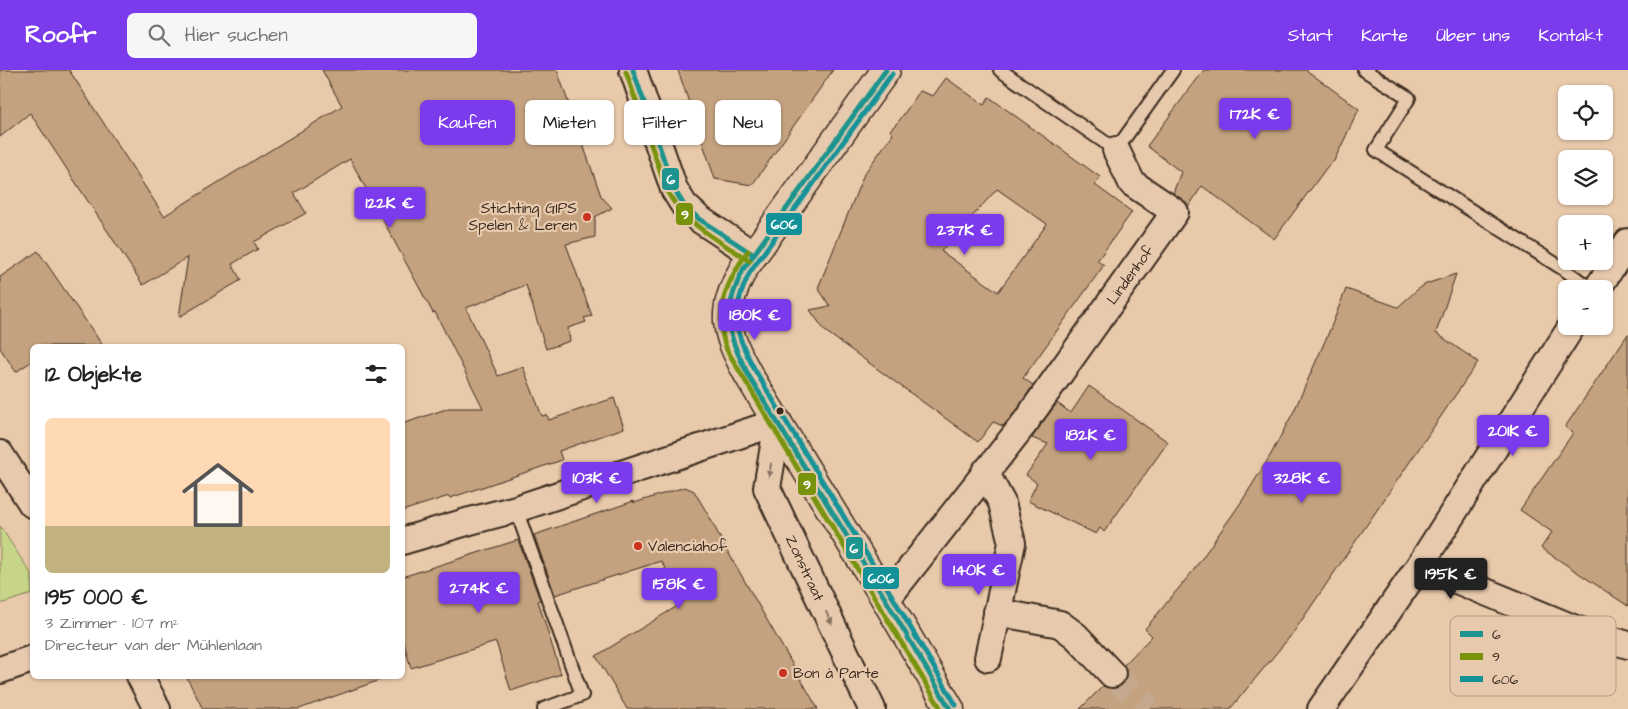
<!DOCTYPE html>
<html lang="de">
<head>
<meta charset="utf-8">
<style>
	body { margin:0; font-family:"Architects Daughter",sans-serif; background:#f6f6f6; color:#222; height:100vh; display:flex; flex-direction:column; font-size:19px; white-space:nowrap }
	* { box-sizing:border-box; margin:0 }
	p { font-size:16px; color:#767676 }
	.icon { flex:none; width:28px; height:28px; fill:none; stroke:currentColor; stroke-width:2; stroke-linecap:round; stroke-linejoin:round }
	.map { position:relative; flex:1; overflow:hidden }
	.panel { position:absolute; left:30px; top:274px; width:375px; height:335px; display:flex; flex-direction:column; background:#fff; border-radius:8px; box-shadow:0 1px 4px #0004 }
	.panel>* { flex:none }
	.top-card { position:absolute; left:420px; top:30px; width:475px; height:45px; display:flex; gap:10px }
	.buttons { position:absolute; left:1558px; top:15px; display:grid; gap:10px }
	.buttons a { display:grid; place-items:center; width:55px; height:55px; border-radius:8px; background:#fff; box-shadow:0 1px 4px #0004; font-size:25px }
	.price { position:absolute; translate:-50% -42px; padding:0 11px; border-radius:5px; background:#7c3aed; color:#fff; font-size:16px; line-height:32px; filter:drop-shadow(0 1px 2px #0008) }
	.price::after { content:''; position:absolute; left:50%; top:30px; width:15px; height:11px; margin-left:-8px; background:inherit; clip-path:polygon(0 0,100% 0,50% 100%) }
	.price.current { background:#222; color:#fff }
	ul { padding:0; list-style:none }
	li { display:grid; align-content:center; gap:10px; height:265px; padding:0 15px }
	li span { display:grid; place-items:center; height:155px; border-radius:8px; color:#555 }
	li>.icon { margin-inline-start:auto }
	span .icon { width:90px; height:90px; fill:#fffc; stroke-width:1 }
	li b { font-size:21px }
	h2 { display:flex; justify-content:space-between; align-items:center; height:60px; padding:0 15px; font-size:21px }
	.tag { padding:0 18px; border-radius:8px; background:#fff; box-shadow:0 1px 4px #0004; font-size:18px; line-height:45px }
	.tag.current { background:#7c3aed; color:#fff }
	header { display:flex; align-items:center; gap:30px; box-sizing:border-box; height:70px; padding:0 25px; background:#7c3aed; color:#fff }
	header strong { font-size:24px }
	nav { display:flex; gap:28px; margin-inline-start:auto; font-size:18px }
	.search { width:350px; height:45px; background:#f6f6f6; display:flex; align-items:center; gap:12px; box-sizing:border-box; padding:0 18px; border-radius:8px; color:#767676; font-size:19px }
	.map>svg:first-child { display:block }
</style>
</head>
<body>
<header>
<strong>Roofr</strong>
<div class="search"><svg class="icon" aria-label="search" viewBox="0 0 24 24"><circle cx="10" cy="10" r="6"/><path d="M15 15l6 6"/></svg>Hier suchen</div>
<nav><a>Start</a><a>Karte</a><a>Über uns</a><a>Kontakt</a></nav>
</header>
<div class="map">
<svg width="1628" height="639" viewBox="0 0 1628 639">
	<rect width="100%" height="100%" fill="#e8c9aa"/>
	<filter id="ink" filterUnits="userSpaceOnUse"><feTurbulence type="fractalNoise" baseFrequency=".02" numOctaves="2"/><feDisplacementMap in="SourceGraphic" scale="10" xChannelSelector="R" yChannelSelector="G"/><feConvolveMatrix kernelMatrix="1 2 1 2 8 2 1 2 1" color-interpolation-filters="sRGB"/></filter>
	<g filter="url(#ink)">
		<path fill="#c7d588" stroke="#818053" d="M0 456 32 505V524L0 534Z"/>
		<g fill="#c4a27f" stroke="#3b2a1e" fill-rule="evenodd">
			<path d="M0 0H69L164 146 342 36 322 0H557L601 126 612 138 595 147V167L566 174 592 246 584 248 586 252 568 258 570 271 546 279 526 215 466 238 498 306 523 297 542 346 547 345 549 350 614 328 624 358 559 381 562 390 450 428 449 426 402 441V354L449 338H483L435 242 433 243 350 89 294 123 306 143 254 172 258 179 232 194 241 210 179 247 188 187 143 215 30 43 0 67Z"/>
			<path d="M678 0H833L752 115 715 109Z"/>
			<path d="M1204 0H1306L1359 39 1334 91 1327 97 1274 169 1202 116 1189 136 1183 130 1173 123 1181 102 1147 76Z"/>
			<path d="M946 8 984 35 989 27 1100 107 1095 115 1132 142 1097 191 1104 195 1023 308 1033 315 1019 338 1003 356 993 352 978 372 825 261 810 240 830 236 818 218 864 104 893 64 890 60 899 51 920 21 933 26ZM997 119 1047 154 998 222 941 181Z"/>
			<path d="M38 181 103 276H32V291L16 302 0 278V207Z"/>
			<path d="M1456 204 1436 263 1478 292 1293 563 1230 639H1080L1103 616 1108 618 1115 619 1123 615 1126 608 1127 601 1124 595 1152 566 1145 559 1193 501 1242 431 1270 386 1294 341 1329 262 1346 219 1398 237 1417 220 1426 214Z"/>
			<path d="M1628 264V536L1541 478 1552 462 1520 440 1573 363 1565 357Z"/>
			<path d="M1089 316 1168 372 1104 462 1100 458 1096 464 1028 431 1037 413 1026 405 1048 374 1032 368 1042 353 1057 333 1071 343Z"/>
			<path d="M685 417 694 421 710 448 724 475 818 639H627L596 586 684 532 661 491 555 525 534 465 634 431V433Z"/>
			<path d="M518 470 540 530 538 531 561 604 511 621 496 572 411 598 402 567V507Z"/>
			<path d="M186 606H379L380 610 299 639H203Z"/>
		</g>
		<g fill="none" stroke-linecap="round" stroke-linejoin="round">
			<path stroke="#c5a98e" stroke-width="26" stroke-dasharray="26 13" stroke-linecap="butt" d="M1112 604 1149 639"/>
			<defs>
				<g id="lane">
					<path d="M1000 0 1116 80 1173 0"/>
					<path d="M1364 0 1409 28 1376 80 1565 200 1591 219"/>
					<path d="M516 439 582 625 544 639"/>
				</g>
				<g id="street">
					<path d="M633 0 674 119 684 135 699 149 754 185"/>
					<path d="M1597 219 1628 172"/>
					<path d="M1033 341 1175 142 1132 113 1116 80"/>
					<path d="M0 384 32 434"/>
					<path d="M985 402 1002 433 1012 473 988 588"/>
					<path d="M402 471 470 451 516 439 778 352 767 418 872 639"/>
					<path d="M1420 495 1572 256"/>
					<path d="M886 530 1027 350"/>
					<path d="M997 542 1060 554 1076 566 1112 604"/>
					<path d="M0 600 32 589"/>
					<path d="M140 606 157 639"/>
					<path d="M1321 639 1420 495 1578 560 1628 575"/>
				</g>
				<path id="secondary" d="M886 0 744 198C719 243 725 262 749 306L886 530 950 639"/>
			</defs>
			<use href="#lane" stroke="#3b2a1e" stroke-width="16"/>
			<use href="#street" stroke="#3b2a1e" stroke-width="30"/>
			<use href="#secondary" stroke="#3b2a1e" stroke-width="31"/>
			<use href="#lane" stroke="#e7caae" stroke-width="12"/>
			<use href="#street" stroke="#e7caae" stroke-width="26"/>
			<use href="#secondary" stroke="#e7caae" stroke-width="28"/>
			<defs>
				<g id="bus-1">
					<path d="M633 0 674 119 684 135 699 149 754 185"/>
					<path d="M886 0 744 198C721 244 726 262 749 306L886 530 950 639"/>
				</g>
				<g id="bus-2">
					<path d="M626 2 667 121C685 154 719 171 750 191"/>
					<path d="M748 181C727 211 712 243 727 280L941 639"/>
				</g>
				<path id="bus-3" d="M892 4 750 202C729 245 734 261 756 302L892 526 956 635"/>
			</defs>
			<use href="#bus-1" stroke="#e7caae" stroke-width="9"/>
			<use href="#bus-2" stroke="#e7caae" stroke-width="9"/>
			<use href="#bus-3" stroke="#e7caae" stroke-width="9"/>
			<use href="#bus-1" stroke="#1e948e" stroke-width="5"/>
			<use href="#bus-2" stroke="#78930a" stroke-width="5"/>
			<use href="#bus-3" stroke="#129298" stroke-width="5"/>
		</g>
		<defs><path id="oneway-solid" d="M-6-.8H1V-3.2L6.5 0L1 3.2V.8H-6Z" transform="scale(1.25)"/></defs>
		<g fill="#88725f">
			<use href="#oneway-solid" transform="translate(770 400) rotate(99)"/>
			<use href="#oneway-solid" transform="translate(829 548) rotate(65)"/>
		</g>
	</g>
	<g fill="#c8321e" stroke="#e7caae" stroke-width="2">
		<circle cx="587" cy="147" r="5"/>
		<circle cx="638" cy="476" r="5"/>
		<circle cx="783" cy="603" r="5"/>
	</g>
	<circle fill="#3b2a1e" stroke="#e7caae" stroke-width="2" cx="780" cy="341" r="4.5"/>
	<g text-anchor="middle" stroke-width="4.5" stroke-linejoin="round" paint-order="stroke">
		<g font-size="15" fill="#3b2a1e" stroke="#e7caae" text-anchor="start">
			<text x="577" y="143" text-anchor="end">Stichting GIPS<tspan x="577" dy="17">Spelen &amp; Leren</tspan></text>
			<text x="648" y="481">Valenciahof</text>
			<text x="793" y="608">Bon à Parte</text>
		</g>
		<g font-size="15" fill="#3b2a1e" stroke="#e7caae">
			<text transform="translate(1130 205) rotate(-54)" y="5">Lindenhof</text>
			<text transform="translate(805 498) rotate(65)" y="5">Zonstraat</text>
		</g>
	</g>
	<rect x="1450" y="546" width="166" height="80" rx="8" fill="#e7caae" stroke="#b39a83" stroke-width="1"/>
	<rect x="1460" y="561" width="23" height="6" fill="#1e948e"/>
	<rect x="1460" y="583" width="23" height="7" fill="#78930a"/>
	<rect x="1460" y="606" width="23" height="6" fill="#129298"/>
	<g font-size="14" fill="#3b2a1e">
		<text x="1492" y="569">6</text>
		<text x="1492" y="591">9</text>
		<text x="1492" y="614">606</text>
	</g>
	<g stroke="#e7caae" stroke-width="2">
		<rect x="661" y="97" width="19" height="24" rx="5" fill="#1e948e"/>
		<rect x="675" y="132" width="19" height="24" rx="5" fill="#78930a"/>
		<rect x="765" y="142" width="38" height="24" rx="5" fill="#129298"/>
		<rect x="797" y="402" width="20" height="24" rx="5" fill="#78930a"/>
		<rect x="845" y="466" width="19" height="24" rx="5" fill="#1e948e"/>
		<rect x="862" y="496" width="38" height="24" rx="5" fill="#129298"/>
	</g>
	<g font-size="14" text-anchor="middle" font-weight="bold" fill="#fff">
		<text x="671" y="114">6</text>
		<text x="685" y="149">9</text>
		<text x="784" y="159">606</text>
		<text x="807" y="419">9</text>
		<text x="854" y="483">6</text>
		<text x="881" y="513">606</text>
	</g>
</svg>
<div class="buttons">
<a><svg class="icon" aria-label="locate" viewBox="0 0 24 24"><circle cx="12" cy="12" r="6"/><path d="M12 2v4M12 18v4M2 12h4M18 12h4"/></svg></a>
<a><svg class="icon" aria-label="layers" viewBox="0 0 24 24"><path d="M12 4l9 5-9 5-9-5zM3 14l9 5 9-5"/></svg></a>
<a>+</a>
<a>−</a>
</div>
<b class="price" style="left:1255px;top:70px">172K €</b>
<b class="price" style="left:390px;top:159px">122K €</b>
<b class="price" style="left:965px;top:186px">237K €</b>
<b class="price" style="left:755px;top:271px">180K €</b>
<b class="price" style="left:1513px;top:387px">201K €</b>
<b class="price" style="left:1091px;top:391px">182K €</b>
<b class="price" style="left:597px;top:434px">103K €</b>
<b class="price" style="left:1302px;top:434px">328K €</b>
<b class="price" style="left:979px;top:526px">140K €</b>
<b class="price current" style="left:1451px;top:530px">195K €</b>
<b class="price" style="left:679px;top:540px">158K €</b>
<b class="price" style="left:479px;top:544px">274K €</b>
<div class="top-card">
<a class="tag current">Kaufen</a>
<a class="tag">Mieten</a>
<a class="tag">Filter</a>
<a class="tag">Neu</a>
</div>
<section class="panel">
<h2>12 Objekte<svg class="icon" aria-label="filters" viewBox="0 0 24 24"><path d="M4 7h16M4 17h16"/><circle cx="9" cy="7" r="2"/><circle cx="15" cy="17" r="2"/></svg></h2>
<ul>
<li><span style="background:linear-gradient(#ffd9b3 70%,#c2b280 0)"><svg class="icon" aria-label="home" viewBox="0 0 24 24"><path d="M3 11l9-7 9 7M6 9v11h12V9"/></svg></span><div><b>195 000 €</b><p>3 Zimmer · 107 m²</p><p>Directeur van der Mühlenlaan</p></div></li>
</ul>
</section>
</div>
</body>
</html>
